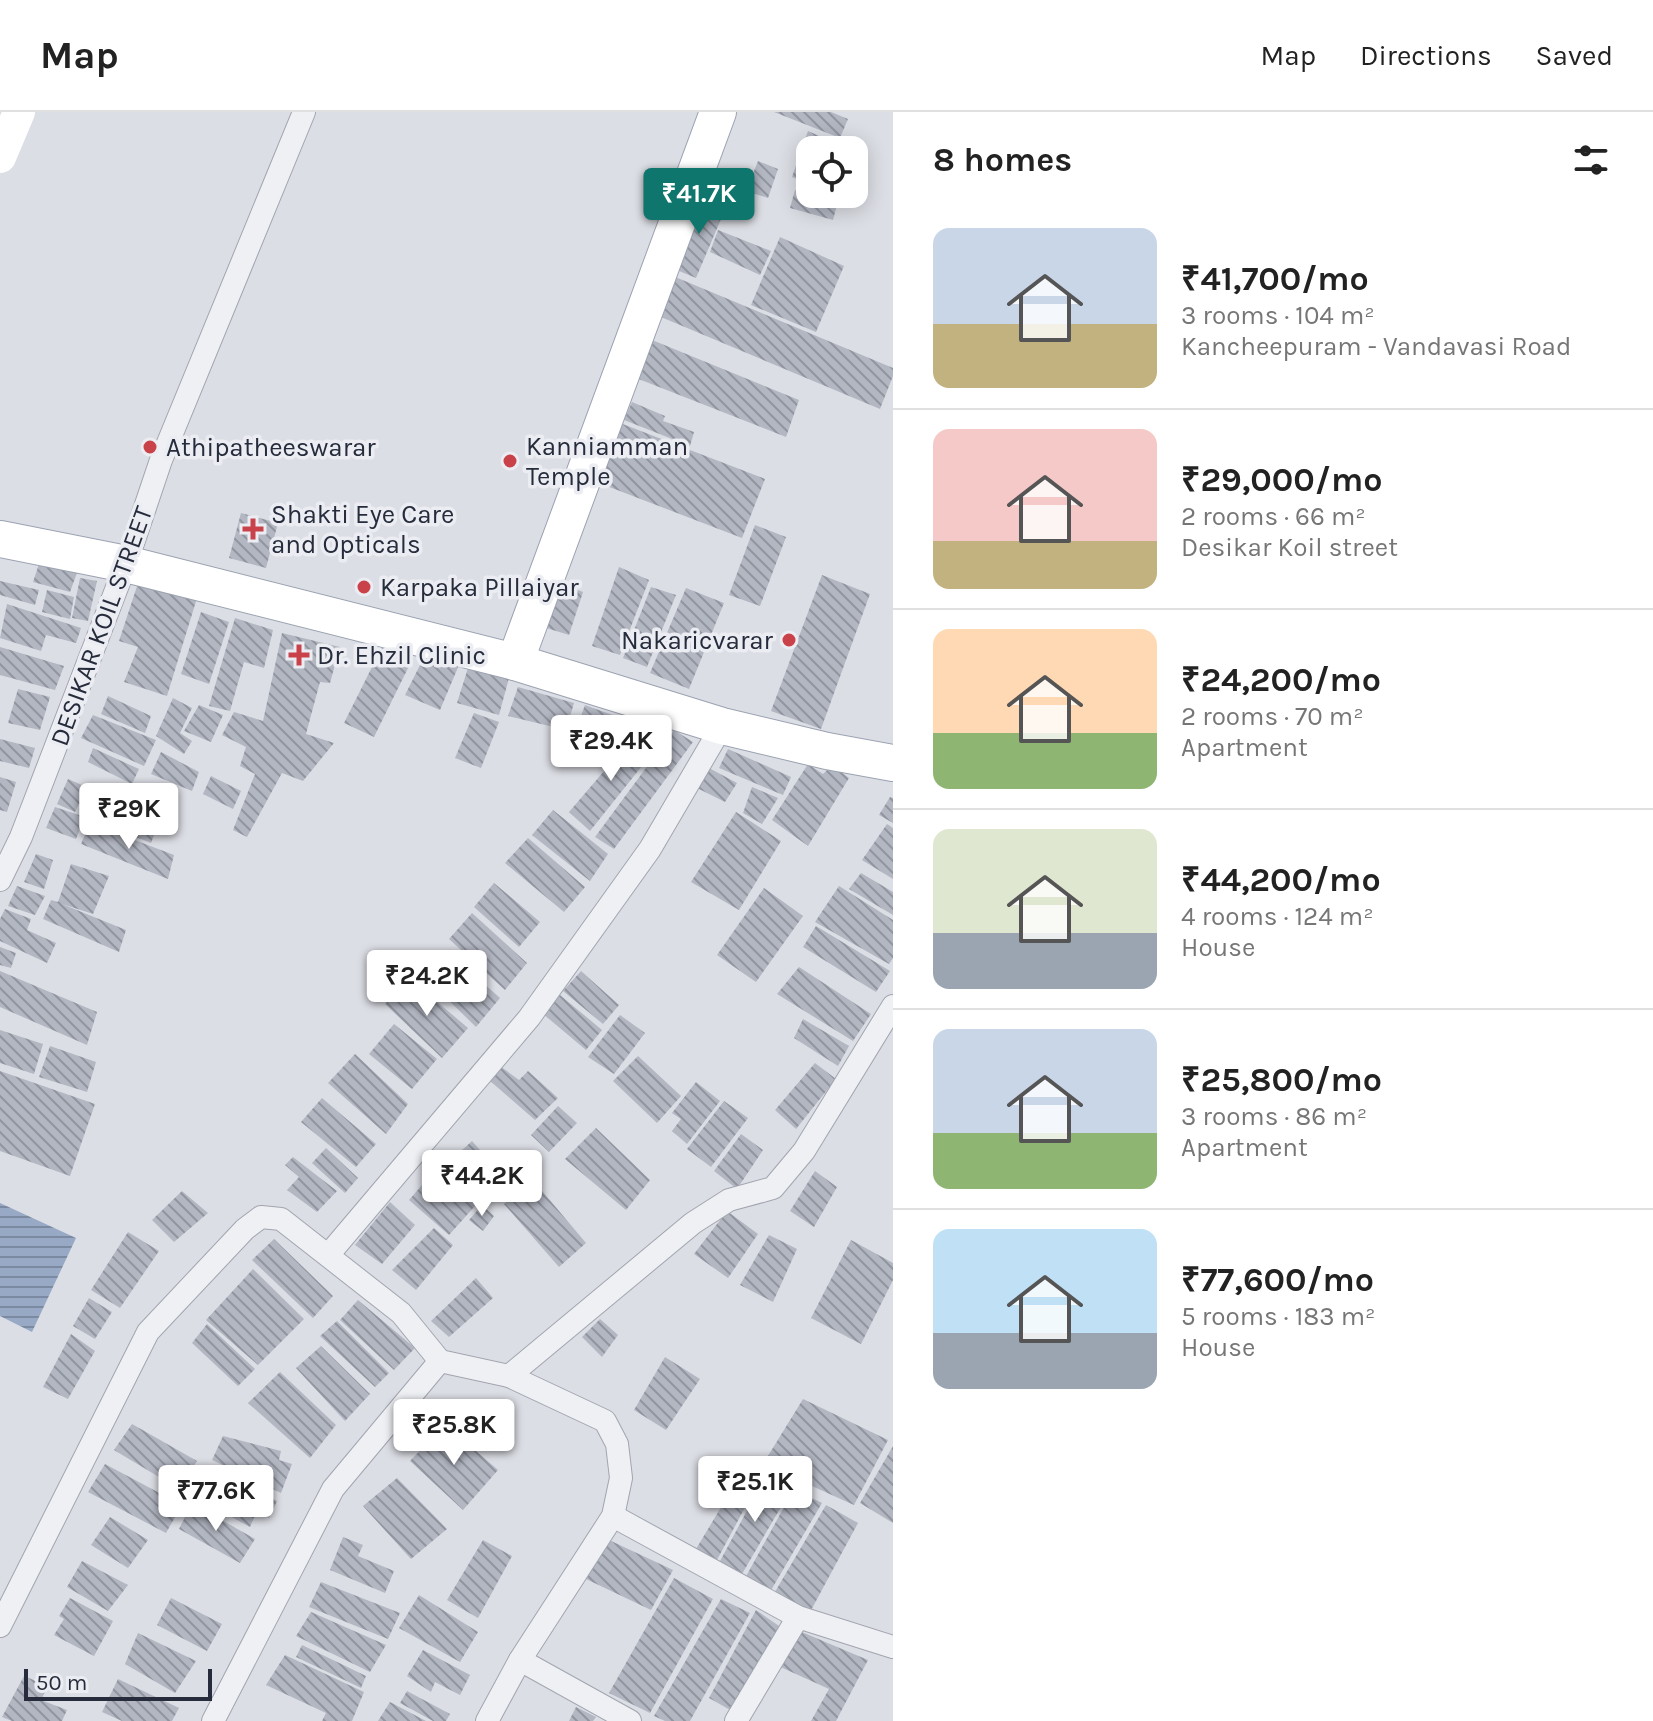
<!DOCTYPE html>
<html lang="en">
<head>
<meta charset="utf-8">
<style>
	body { margin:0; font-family:Karla,sans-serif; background:#f2f2f2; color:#222; height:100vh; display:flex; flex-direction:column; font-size:30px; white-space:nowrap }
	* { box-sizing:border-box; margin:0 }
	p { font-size:26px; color:#767676 }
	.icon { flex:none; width:44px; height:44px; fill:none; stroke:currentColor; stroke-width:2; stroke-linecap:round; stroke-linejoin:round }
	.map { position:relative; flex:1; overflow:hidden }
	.drawer { display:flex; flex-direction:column; background:#fff; width:760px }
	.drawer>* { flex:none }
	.tools { position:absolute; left:796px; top:24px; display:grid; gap:16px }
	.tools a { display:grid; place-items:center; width:72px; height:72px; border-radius:16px; background:#fff; box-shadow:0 4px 20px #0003; font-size:40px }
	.scale { position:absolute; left:24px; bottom:20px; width:188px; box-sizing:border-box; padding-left:8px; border:4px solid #262c3b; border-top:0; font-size:22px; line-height:28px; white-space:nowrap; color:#262c3b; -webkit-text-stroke:6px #ebedf3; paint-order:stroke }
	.price { position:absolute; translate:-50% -68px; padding:0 18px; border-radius:8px; background:#fff; color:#222; font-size:26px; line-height:52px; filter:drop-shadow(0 2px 4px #0008) }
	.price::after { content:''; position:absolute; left:50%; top:48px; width:24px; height:18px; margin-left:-12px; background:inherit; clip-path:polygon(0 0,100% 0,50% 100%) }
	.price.on { background:#0f766e; color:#fff }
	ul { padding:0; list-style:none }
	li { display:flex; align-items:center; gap:24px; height:200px; padding:0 40px }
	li+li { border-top:2px solid #e0e0e0 }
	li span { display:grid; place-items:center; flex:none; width:224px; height:160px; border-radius:16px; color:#555 }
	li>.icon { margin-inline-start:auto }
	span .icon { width:96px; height:96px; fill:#fffc; stroke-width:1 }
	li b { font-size:34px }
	h2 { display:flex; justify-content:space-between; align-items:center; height:96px; padding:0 40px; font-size:34px }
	header { display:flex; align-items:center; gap:48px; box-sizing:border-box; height:112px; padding:0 40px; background:#fff; border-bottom:2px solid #e0e0e0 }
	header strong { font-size:38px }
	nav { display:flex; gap:44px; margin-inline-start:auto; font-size:28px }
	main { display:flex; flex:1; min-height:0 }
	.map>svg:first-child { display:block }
</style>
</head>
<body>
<header>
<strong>Map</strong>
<nav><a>Map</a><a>Directions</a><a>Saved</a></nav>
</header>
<main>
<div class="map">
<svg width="893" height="1609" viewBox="0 0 893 1609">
	<defs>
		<pattern id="water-rules" width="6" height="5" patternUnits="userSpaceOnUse" patternTransform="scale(2)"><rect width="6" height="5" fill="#97a9c5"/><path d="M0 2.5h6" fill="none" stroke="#7b8aa1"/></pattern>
		<pattern id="building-back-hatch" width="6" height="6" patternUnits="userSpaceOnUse" patternTransform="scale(2)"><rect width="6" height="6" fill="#b3b7c2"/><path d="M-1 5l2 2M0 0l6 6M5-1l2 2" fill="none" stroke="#91959f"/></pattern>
	</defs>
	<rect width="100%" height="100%" fill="#dcdee5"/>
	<path fill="url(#water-rules)" d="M0 1091 76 1126 32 1220 0 1204Z"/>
	<g fill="url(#building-back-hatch)">
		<path d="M774 0H831L848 7 840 26Z"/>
		<path d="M808 19 837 32 835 38H810V72L792 65Z"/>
		<path d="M758 49 778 57 768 86 746 79Z"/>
		<path d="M795 78 837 93 833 108 790 96Z"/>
		<path d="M700 82 727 93 696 166 672 156Z"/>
		<path d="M718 118 771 139 760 163 710 140Z"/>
		<path d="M780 125 844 154 816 220 751 193Z"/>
		<path d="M668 162 893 256V264L880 297 649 200Z"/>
		<path d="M652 228 799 288 786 325 636 266Z"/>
		<path d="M632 290 665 304 663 309 694 320 690 334 624 308Z"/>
		<path d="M620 311 765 367 742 426 599 371Z"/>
		<path d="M241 401 278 411 266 456 229 446Z"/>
		<path d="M755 413 786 425 760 494 729 483Z"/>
		<path d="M41 446 78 458 70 480 33 470Z"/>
		<path d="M619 455 649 468 620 543 592 534Z"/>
		<path d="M822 463 870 482 821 617 771 599Z"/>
		<path d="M140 465 197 486 167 584 124 570 138 535 119 529Z"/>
		<path d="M80 466 97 469 88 509 72 506Z"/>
		<path d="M0 469 39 478 35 493 0 483Z"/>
		<path d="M556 470 583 480 569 523 540 514Z"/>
		<path d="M651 475 676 483 647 555 623 546Z"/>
		<path d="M686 476 724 491 689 577 650 561Z"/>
		<path d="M47 478 74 485 70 507 42 500Z"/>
		<path d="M7 492 81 516 76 531 46 523 41 539 0 526Z"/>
		<path d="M201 500 229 510 209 572 181 562Z"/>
		<path d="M235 506 273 518 264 556 244 550 230 599 209 594Z"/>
		<path d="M282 521 340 535 330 571 320 570 306 622 334 631 303 669 282 661 247 725 233 718 255 662 240 654 246 635 222 623 234 600 263 609Z"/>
		<path d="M384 531 413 546 374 625 344 611Z"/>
		<path d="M0 535 64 554 55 578 0 563Z"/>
		<path d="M425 543 459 553 440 598 405 583Z"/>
		<path d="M468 556 509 566 499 603 457 591Z"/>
		<path d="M518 575 574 591 566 618 508 604Z"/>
		<path d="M18 577 50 585 40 618 8 611Z"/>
		<path d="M108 584 151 604 145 621 101 602Z"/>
		<path d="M173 586 192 596 180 621 192 629 184 642 156 624Z"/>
		<path d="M199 593 223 603 211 630 184 619Z"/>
		<path d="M585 593 615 604 605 630 575 620Z"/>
		<path d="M474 601 499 610 481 656 455 646Z"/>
		<path d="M93 603 156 628 144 654 81 626Z"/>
		<path d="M674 618 693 630 614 737 595 725Z"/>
		<path d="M634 624 654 639 590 719 569 700Z"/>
		<path d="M0 627 35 636 29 656 0 649Z"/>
		<path d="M93 636 139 657 132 672 88 650Z"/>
		<path d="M728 637 791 665 783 683 719 656Z"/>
		<path d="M161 640 199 660 192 679 151 662Z"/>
		<path d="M808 652 823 662 832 653 849 666 808 734 772 708Z"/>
		<path d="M709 656 737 671 725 690 695 675Z"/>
		<path d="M211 664 241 679 233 697 203 682Z"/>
		<path d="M0 665 16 670 7 700 0 698Z"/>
		<path d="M68 667 96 679 89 697 79 692 75 700 57 692Z"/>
		<path d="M752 675 778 686 762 712 743 701Z"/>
		<path d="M890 685 893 686V711L879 703Z"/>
		<path d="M105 688 159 710 151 731 96 709Z"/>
		<path d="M55 695 85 705 76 727 46 716Z"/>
		<path d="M553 698 608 742 590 769 532 723Z"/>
		<path d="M736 700 781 729 739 798 691 770Z"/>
		<path d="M90 711 174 743 168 767 81 732Z"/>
		<path d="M887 712 893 716V767L862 748Z"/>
		<path d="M528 726 585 775 564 800 505 751Z"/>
		<path d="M36 742 53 748 44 777 24 770Z"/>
		<path d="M71 752 109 764 93 802 62 792 126 818 119 840 43 807 51 788 58 790Z"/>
		<path d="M861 761 893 780V803L849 777Z"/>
		<path d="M494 771 540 810 519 835 474 795Z"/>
		<path d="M17 774 45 784 35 803 8 794Z"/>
		<path d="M839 774 893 808V846L889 852 815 810Z"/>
		<path d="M764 776 803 804 756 870 717 843Z"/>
		<path d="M5 797 31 807 27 818 56 831 47 851 0 829V807Z"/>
		<path d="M472 801 527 851 505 878 449 827Z"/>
		<path d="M816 814 890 859 876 880 803 835Z"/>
		<path d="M0 835 16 841 11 856 0 853Z"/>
		<path d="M455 846 500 886 476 915 433 873Z"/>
		<path d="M799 855 871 902 853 929 777 882Z"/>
		<path d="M0 859 97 900 87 933 0 895Z"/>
		<path d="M581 859 619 893 603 912 563 879Z"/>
		<path d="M409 866 468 916 442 946 385 892Z"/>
		<path d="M560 883 602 918 586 938 542 901Z"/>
		<path d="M620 903 645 921 614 962 588 945Z"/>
		<path d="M803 907 849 934 838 954 794 926Z"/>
		<path d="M394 912 437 947 412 977 369 942Z"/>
		<path d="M0 918 43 932 34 962 0 951Z"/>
		<path d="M50 934 96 950 87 980 39 965Z"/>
		<path d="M355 942 408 992 386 1022 328 971Z"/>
		<path d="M638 944 681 984 657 1011 613 969Z"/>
		<path d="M815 951 836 967 796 1017 775 998Z"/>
		<path d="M500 954 519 968 528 959 558 986 535 1008 489 968Z"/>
		<path d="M0 959 95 992 70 1064 0 1039Z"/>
		<path d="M696 970 720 989 687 1032 672 1019 681 1007 672 1001Z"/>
		<path d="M322 986 376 1032 356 1055 301 1010Z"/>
		<path d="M724 989 748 1006 711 1055 687 1037Z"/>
		<path d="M558 994 577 1011 549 1040 531 1023Z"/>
		<path d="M596 1016 650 1068 626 1098 565 1047Z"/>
		<path d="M741 1022 763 1038 737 1077 714 1059Z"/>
		<path d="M472 1029 504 1065 483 1085 447 1052Z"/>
		<path d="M326 1036 358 1066 345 1081 312 1051Z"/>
		<path d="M293 1045 337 1079 317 1100 287 1078 299 1065 285 1053Z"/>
		<path d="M436 1057 475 1094 449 1123 409 1088Z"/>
		<path d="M815 1059 837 1075 814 1115 790 1099Z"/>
		<path d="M532 1067 586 1131 559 1155 504 1092Z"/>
		<path d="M182 1079 208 1101 174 1130 152 1108Z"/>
		<path d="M390 1090 415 1113 382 1152 355 1133Z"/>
		<path d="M482 1093 494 1104 483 1119 469 1108Z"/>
		<path d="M727 1099 758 1122 728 1166 694 1142Z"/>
		<path d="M434 1116 453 1133 416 1178 392 1158Z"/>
		<path d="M128 1120 159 1139 120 1196 91 1178Z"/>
		<path d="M769 1123 797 1137 773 1190 740 1173Z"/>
		<path d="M274 1127 333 1184 313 1206 252 1148Z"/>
		<path d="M851 1128 893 1151V1168L861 1232 811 1206Z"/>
		<path d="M253 1157 304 1207 258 1253 206 1208Z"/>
		<path d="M476 1166 493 1186 449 1225 431 1209Z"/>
		<path d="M89 1186 112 1200 95 1227 73 1214Z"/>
		<path d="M358 1188 415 1236 394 1258 340 1208Z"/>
		<path d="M600 1207 618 1223 602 1245 582 1225Z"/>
		<path d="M337 1209 389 1261 375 1275 320 1224Z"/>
		<path d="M207 1212 255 1257 238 1274 192 1231Z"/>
		<path d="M71 1222 95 1239 68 1287 43 1275Z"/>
		<path d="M321 1234 370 1282 345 1309 296 1256Z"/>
		<path d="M665 1245 700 1267 666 1318 634 1298Z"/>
		<path d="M280 1260 336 1313 310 1346 248 1291Z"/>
		<path d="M803 1287 888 1328 854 1393 763 1352Z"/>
		<path d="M132 1312 197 1349 179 1377 114 1338Z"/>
		<path d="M445 1312 498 1358 463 1398 410 1349Z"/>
		<path d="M223 1324 281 1339 279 1348 292 1352 281 1381 212 1348Z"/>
		<path d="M893 1334V1411L860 1391Z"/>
		<path d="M105 1352 182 1393 166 1421 88 1380Z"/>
		<path d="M209 1354 277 1389 269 1406 256 1401 250 1415 193 1384Z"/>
		<path d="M766 1363 792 1376 742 1462 719 1451Z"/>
		<path d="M397 1366 447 1417 411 1447 363 1394Z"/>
		<path d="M732 1377 750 1386 717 1448 696 1437Z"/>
		<path d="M794 1377 822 1391 770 1480 744 1468Z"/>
		<path d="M192 1391 255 1427 240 1451 179 1417Z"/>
		<path d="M826 1393 858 1411 809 1502 772 1485Z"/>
		<path d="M110 1405 148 1428 128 1456 91 1433Z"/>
		<path d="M343 1425 363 1433 358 1444 394 1459 385 1481 330 1458Z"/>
		<path d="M483 1428 512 1444 478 1506 447 1488Z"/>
		<path d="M609 1428 673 1458 651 1498 586 1467Z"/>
		<path d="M82 1449 128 1473 108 1499 67 1475Z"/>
		<path d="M674 1466 713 1487 650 1601 609 1581Z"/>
		<path d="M321 1470 400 1501 388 1527 309 1495Z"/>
		<path d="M419 1483 478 1520 460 1550 399 1516Z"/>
		<path d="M70 1486 113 1509 94 1544 54 1523 64 1507 59 1504Z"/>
		<path d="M171 1486 222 1512 207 1539 157 1513Z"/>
		<path d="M721 1487 750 1501 690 1609H665L654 1604Z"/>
		<path d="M756 1498 779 1514 732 1599 709 1586Z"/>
		<path d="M311 1500 386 1533 370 1560 296 1524Z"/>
		<path d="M797 1518 868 1548 836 1609H811L829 1577 776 1553Z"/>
		<path d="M138 1521 196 1549 175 1581 125 1552Z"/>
		<path d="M302 1533 366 1564 361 1576 296 1545Z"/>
		<path d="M423 1538 470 1563 460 1583 435 1570 431 1580 407 1564Z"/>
		<path d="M285 1543 364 1580 352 1609H322L326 1601 266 1573Z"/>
		<path d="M24 1564 48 1574 41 1588 67 1598 62 1609H12L2 1605Z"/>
		<path d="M118 1567 179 1596 172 1609H122L102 1600Z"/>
		<path d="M407 1579 450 1602 446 1609H433L400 1591Z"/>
		<path d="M390 1590 426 1609H378Z"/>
		<path d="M576 1595 596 1605 593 1609H569Z"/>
	</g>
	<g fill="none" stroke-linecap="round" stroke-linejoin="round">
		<defs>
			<g id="street">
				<path d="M0 768 21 725 126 452 161 348 304 0"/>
				<path d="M329 1142 529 906 650 737 722 614"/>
				<path d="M440 1249 509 1264 605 1309 617 1332 621 1366 613 1404 520 1548 487 1609"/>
				<path d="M509 1264 693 1111 729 1088 773 1076 804 1039 893 894"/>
				<path d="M613 1404 798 1505 893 1535"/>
				<path d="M0 1514 148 1220 245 1117 261 1105 281 1107 401 1201 440 1249 333 1377 213 1609"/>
				<path d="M520 1548 630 1609"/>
				<path d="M736 1609 798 1505"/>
			</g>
			<g id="primary">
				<path d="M0 427 126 452 515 550 722 614 827 639 893 651"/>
				<path d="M515 550 718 0"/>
			</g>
		</defs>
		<use href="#street" stroke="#a2a5af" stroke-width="24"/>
		<use href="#primary" stroke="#9ba2b1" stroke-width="38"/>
		<use href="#street" stroke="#eef0f4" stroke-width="22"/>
		<path stroke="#fff" stroke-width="32" d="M0 45 19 0"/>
		<use href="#primary" stroke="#fff" stroke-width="36"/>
	</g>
	<g fill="#c94249" stroke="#ebedf3" stroke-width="3">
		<circle cx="150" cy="335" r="8"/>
		<circle cx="510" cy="349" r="8"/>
		<path d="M249 405h8v8h8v8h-8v8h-8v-8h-8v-8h8z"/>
		<circle cx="364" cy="475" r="8"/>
		<circle cx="789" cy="528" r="8"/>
		<path d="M295 531h8v8h8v8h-8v8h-8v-8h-8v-8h8z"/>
	</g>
	<g text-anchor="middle" stroke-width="7" stroke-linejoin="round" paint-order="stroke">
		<g font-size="26" fill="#262c3b" stroke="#ebedf3" text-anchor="start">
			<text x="526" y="343">Kanniamman<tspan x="526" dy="30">Temple</tspan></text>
			<text x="166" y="344">Athipatheeswarar</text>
			<text x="271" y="411">Shakti Eye Care<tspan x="271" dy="30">and Opticals</tspan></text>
			<text x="380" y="484">Karpaka Pillaiyar</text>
			<text x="773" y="537" text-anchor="end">Nakaricvarar</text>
			<text x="317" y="552">Dr. Ehzil Clinic</text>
		</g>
		<g font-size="26" fill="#262c3b" stroke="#ebedf3">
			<text transform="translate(101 514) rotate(-70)" y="9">DESIKAR KOIL STREET</text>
		</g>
	</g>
</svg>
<div class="tools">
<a><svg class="icon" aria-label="locate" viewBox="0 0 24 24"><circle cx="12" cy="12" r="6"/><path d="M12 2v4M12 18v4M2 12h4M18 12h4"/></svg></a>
</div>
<div class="scale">50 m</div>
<b class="price on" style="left:699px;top:124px">₹41.7K</b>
<b class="price" style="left:611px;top:671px">₹29.4K</b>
<b class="price" style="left:129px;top:739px">₹29K</b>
<b class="price" style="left:427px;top:906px">₹24.2K</b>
<b class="price" style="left:482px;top:1106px">₹44.2K</b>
<b class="price" style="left:454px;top:1355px">₹25.8K</b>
<b class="price" style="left:755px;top:1412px">₹25.1K</b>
<b class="price" style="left:216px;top:1421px">₹77.6K</b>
</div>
<section class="drawer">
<h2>8 homes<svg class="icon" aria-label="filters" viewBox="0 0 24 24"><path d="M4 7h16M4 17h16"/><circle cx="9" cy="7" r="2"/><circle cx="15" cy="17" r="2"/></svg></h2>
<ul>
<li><span style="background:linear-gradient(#c9d6e8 60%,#c2b280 0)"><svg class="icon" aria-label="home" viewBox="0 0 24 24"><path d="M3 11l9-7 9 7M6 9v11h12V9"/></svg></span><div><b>₹41,700/mo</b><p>3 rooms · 104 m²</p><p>Kancheepuram - Vandavasi Road</p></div></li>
<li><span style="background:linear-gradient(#f6c9c9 70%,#c2b280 0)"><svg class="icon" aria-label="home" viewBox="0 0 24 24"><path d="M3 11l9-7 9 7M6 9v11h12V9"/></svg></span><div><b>₹29,000/mo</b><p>2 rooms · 66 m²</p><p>Desikar Koil street</p></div></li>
<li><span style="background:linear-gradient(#ffd9b3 65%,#8fb573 0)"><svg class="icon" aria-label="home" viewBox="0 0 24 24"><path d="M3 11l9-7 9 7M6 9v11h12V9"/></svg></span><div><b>₹24,200/mo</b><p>2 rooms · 70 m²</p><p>Apartment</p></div></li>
<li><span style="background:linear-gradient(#dfe7d0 65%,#9aa5b1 0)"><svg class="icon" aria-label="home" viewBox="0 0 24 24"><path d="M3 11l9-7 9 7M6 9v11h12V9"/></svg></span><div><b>₹44,200/mo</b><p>4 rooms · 124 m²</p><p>House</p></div></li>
<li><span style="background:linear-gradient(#c9d6e8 65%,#8fb573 0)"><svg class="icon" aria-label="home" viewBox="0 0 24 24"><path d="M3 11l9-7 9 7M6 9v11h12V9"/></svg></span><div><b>₹25,800/mo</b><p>3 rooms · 86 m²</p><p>Apartment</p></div></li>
<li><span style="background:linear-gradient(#bfe0f5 65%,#9aa5b1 0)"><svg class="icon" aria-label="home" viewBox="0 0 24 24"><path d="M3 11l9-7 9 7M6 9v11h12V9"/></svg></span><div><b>₹77,600/mo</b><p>5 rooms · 183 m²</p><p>House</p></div></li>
</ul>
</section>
</main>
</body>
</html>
